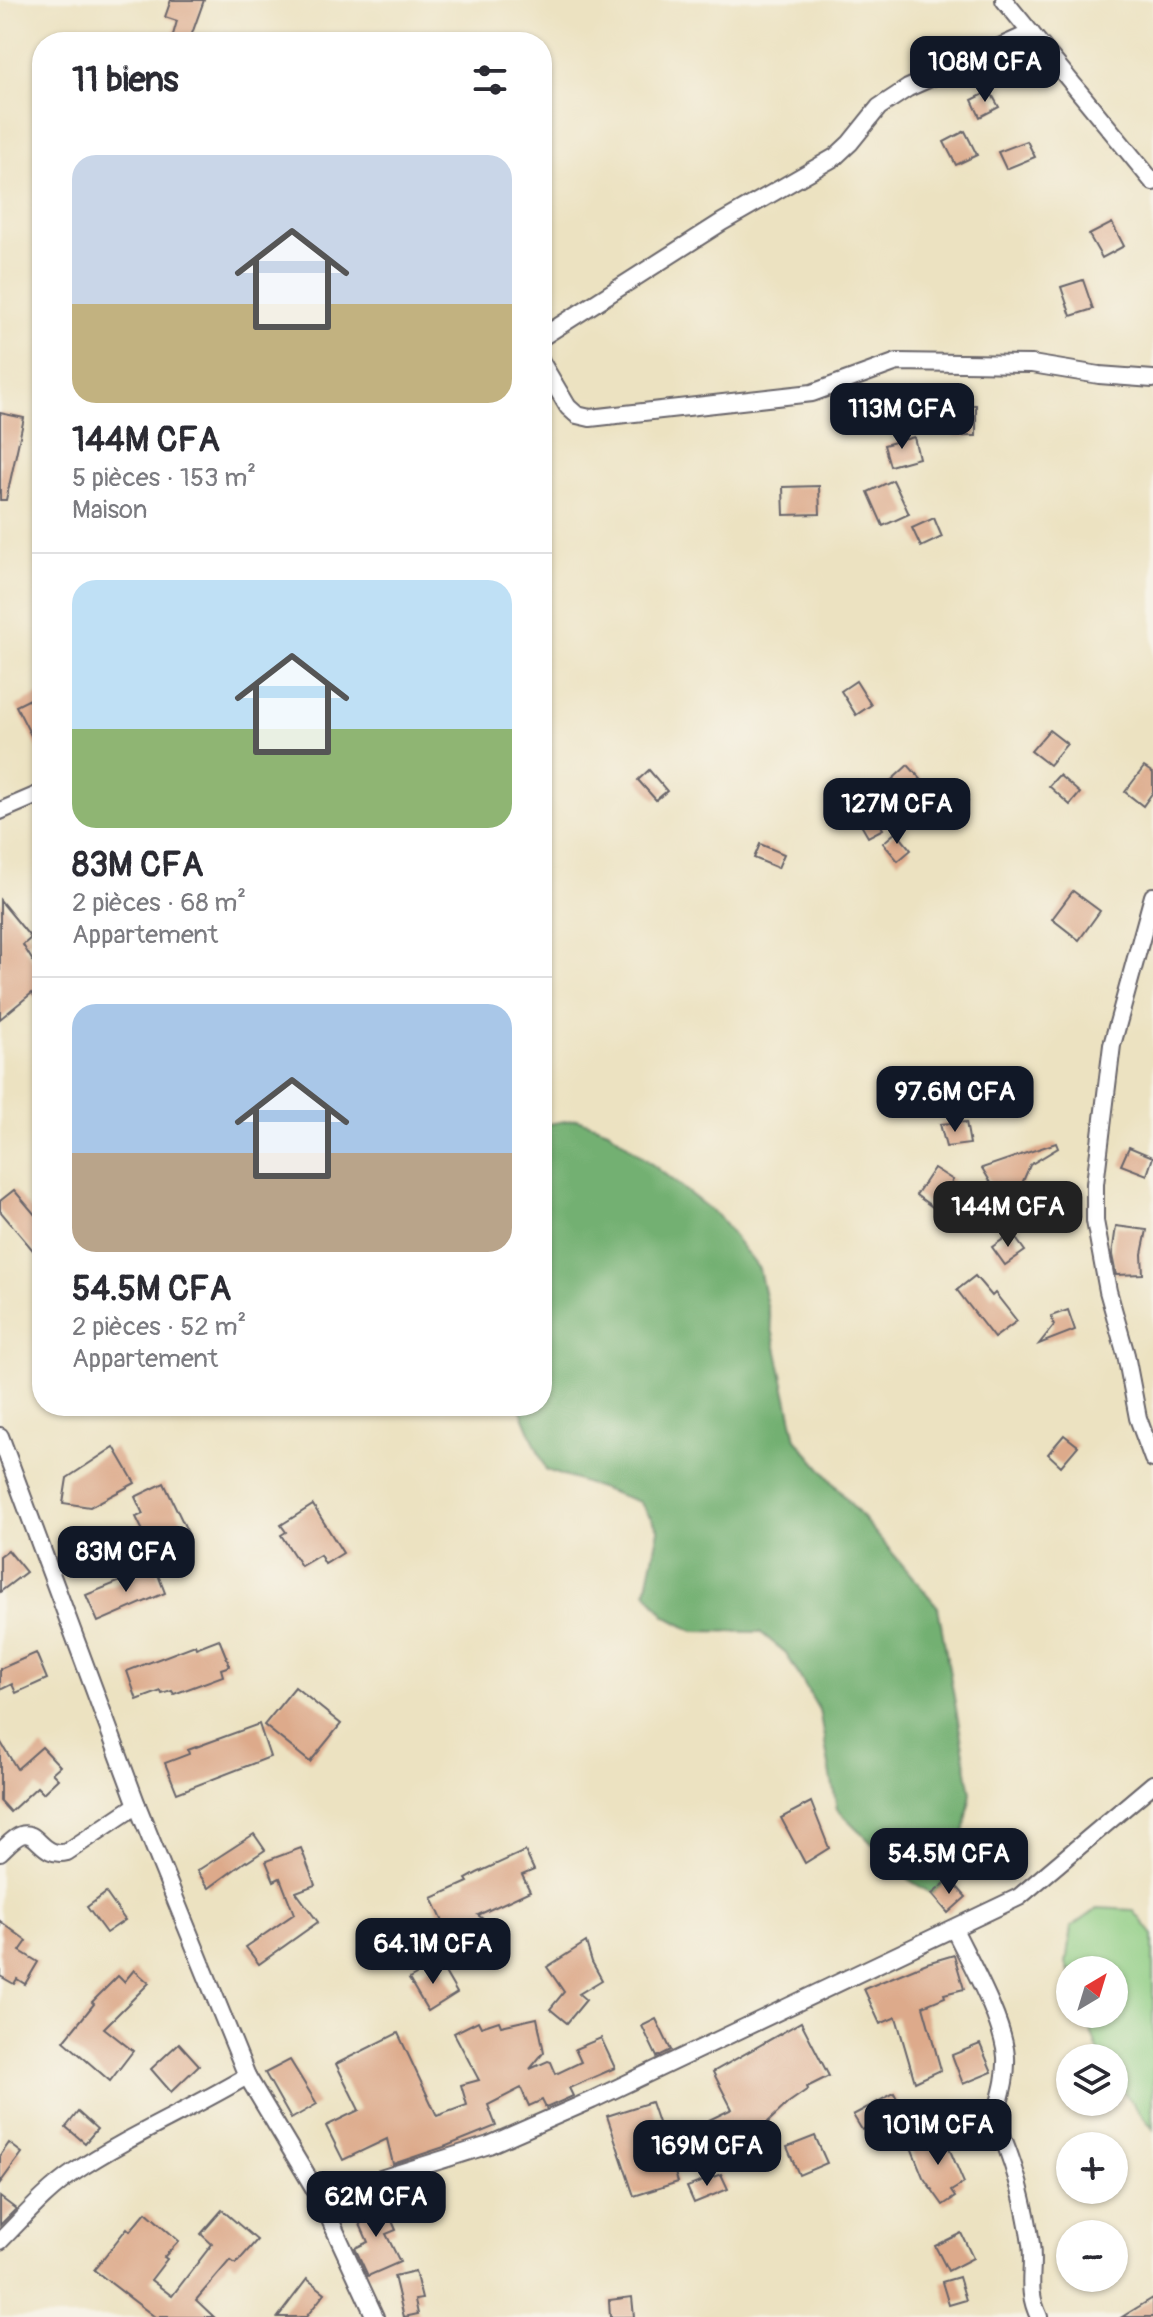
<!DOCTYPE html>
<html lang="fr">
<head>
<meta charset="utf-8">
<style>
	body { margin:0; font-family:Pangolin,sans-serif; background:#f2f2f3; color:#2b2b33; height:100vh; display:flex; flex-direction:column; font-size:30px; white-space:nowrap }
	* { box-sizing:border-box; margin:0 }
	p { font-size:26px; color:#7c7c81 }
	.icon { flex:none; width:44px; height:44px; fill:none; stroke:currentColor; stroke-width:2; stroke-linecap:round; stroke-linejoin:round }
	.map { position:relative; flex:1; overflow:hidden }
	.side { position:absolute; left:32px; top:32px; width:520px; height:1384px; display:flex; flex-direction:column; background:#fff; border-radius:32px; box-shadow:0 2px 6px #0004 }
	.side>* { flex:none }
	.needle { width:52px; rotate:38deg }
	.fabs { position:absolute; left:1056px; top:1956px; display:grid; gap:16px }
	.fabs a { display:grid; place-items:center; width:72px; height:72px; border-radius:50%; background:#fff; box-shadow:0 2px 6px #0004; font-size:40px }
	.price { position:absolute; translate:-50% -68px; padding:0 18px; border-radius:16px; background:#111827; color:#fff; font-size:26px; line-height:52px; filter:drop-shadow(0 2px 4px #0008) }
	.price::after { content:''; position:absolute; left:50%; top:48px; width:24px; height:18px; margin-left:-12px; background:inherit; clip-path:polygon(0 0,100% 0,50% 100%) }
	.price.selected { background:#222; color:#fff }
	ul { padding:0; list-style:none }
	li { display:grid; align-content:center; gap:16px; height:424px; padding:0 40px }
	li+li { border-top:2px solid #e1e1e2 }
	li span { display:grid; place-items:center; height:248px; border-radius:24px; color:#555 }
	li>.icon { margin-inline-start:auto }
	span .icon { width:144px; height:144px; fill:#fffc; stroke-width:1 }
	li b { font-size:34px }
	h2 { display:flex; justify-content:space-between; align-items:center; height:96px; padding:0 40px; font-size:34px }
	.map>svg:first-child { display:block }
</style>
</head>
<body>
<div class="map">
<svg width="1153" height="2317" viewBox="0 0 1153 2317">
	<rect width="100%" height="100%" fill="#f7f3e8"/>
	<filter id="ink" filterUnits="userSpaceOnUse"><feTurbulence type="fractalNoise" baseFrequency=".0125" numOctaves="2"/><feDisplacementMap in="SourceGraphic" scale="16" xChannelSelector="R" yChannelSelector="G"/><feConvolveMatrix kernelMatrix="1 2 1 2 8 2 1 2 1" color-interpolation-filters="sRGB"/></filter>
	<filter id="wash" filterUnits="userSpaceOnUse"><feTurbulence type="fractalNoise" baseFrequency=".006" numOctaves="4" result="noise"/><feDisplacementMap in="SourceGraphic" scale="32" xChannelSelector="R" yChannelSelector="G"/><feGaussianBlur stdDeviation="1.8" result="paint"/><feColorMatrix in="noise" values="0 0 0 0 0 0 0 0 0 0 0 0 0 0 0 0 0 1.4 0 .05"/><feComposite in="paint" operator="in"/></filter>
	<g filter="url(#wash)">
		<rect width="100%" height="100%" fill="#ece2c1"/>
		<path fill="#8fcd84" stroke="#587860" stroke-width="2" d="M1098 1908 1133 1910 1153 1935V2129L1114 2079V2058H1101L1085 2014H1114V1970H1070V1975L1066 1964 1071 1927Z"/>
		<path fill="#73b072" stroke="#4a6956" stroke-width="2" d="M577 1119 608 1130 718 1216 759 1269 796 1439 938 1607 971 1793 958 1870 932 1894 908 1879 837 1809 819 1710 786 1653 760 1632 693 1631 665 1616 646 1591 659 1530 640 1502 546 1470 519 1406H542V1125Z"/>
		<g id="blocks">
			<g fill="#ddaa8b">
				<path d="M171 0H204L189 42H171L177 21 165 17Z"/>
				<path d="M990 91 999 107 980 117 972 100Z"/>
				<path d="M965 131 977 155 956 165 944 142Z"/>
				<path d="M1027 141 1035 157 1006 169 998 152Z"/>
				<path d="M1112 223 1124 246 1102 258 1089 235Z"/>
				<path d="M1083 280 1093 309 1071 316 1061 287Z"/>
				<path d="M952 405H976V436H953Z"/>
				<path d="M0 413 24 418 6 500H0Z"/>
				<path d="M914 437 919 458 890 466 884 445Z"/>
				<path d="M893 480 909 514 883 526 868 492Z"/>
				<path d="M819 486 820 514 784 515 783 487Z"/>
				<path d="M934 518 942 537 921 547 912 528Z"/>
				<path d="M856 681 871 705 856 715 841 691Z"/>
				<path d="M42 693V757L16 706Z"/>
				<path d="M1049 730 1067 744 1049 765 1031 751Z"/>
				<path d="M908 765 927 786 903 808 884 787Z"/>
				<path d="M1144 767 1153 773V792L1143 806 1125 792Z"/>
				<path d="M649 770 667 791 656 800 638 780Z"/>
				<path d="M1059 775 1080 793 1070 805 1049 786Z"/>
				<path d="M953 781 968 801 955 811 940 791Z"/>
				<path d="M872 810 883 829 868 837 857 818Z"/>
				<path d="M896 832 911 850 898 861 883 843Z"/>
				<path d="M760 844 784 854 778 868 754 858Z"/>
				<path d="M1073 891 1100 911 1079 940 1052 919Z"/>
				<path d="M0 900 31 938 23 945 42 976V1007L32 993 0 1019Z"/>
				<path d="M966 1122 970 1144 946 1147 940 1124Z"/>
				<path d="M1056 1143 1058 1148 1030 1165 1021 1186 996 1191 982 1168Z"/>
				<path d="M1129 1147 1153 1157 1147 1175 1121 1165Z"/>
				<path d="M934 1168 953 1180 934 1208 916 1195Z"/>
				<path d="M14 1190 42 1223V1261L0 1211V1201Z"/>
				<path d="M1116 1226 1147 1230 1142 1254 1143 1274 1116 1275 1112 1255Z"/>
				<path d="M1012 1233 1025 1251 1005 1265 992 1247Z"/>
				<path d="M975 1276 992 1296 995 1293 1017 1321 994 1338 957 1290Z"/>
				<path d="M1068 1310 1075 1330 1039 1344 1054 1325 1051 1316Z"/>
				<path d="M1064 1435 1078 1446 1061 1466 1048 1454Z"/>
				<path d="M114 1447 135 1483 90 1507 63 1503 67 1478Z"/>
				<path d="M164 1483 189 1535 153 1551 136 1517 143 1514 135 1497Z"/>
				<path d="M313 1505 343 1553 325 1564 320 1555 301 1566 281 1535 286 1532 281 1525Z"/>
				<path d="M8 1550 26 1572 0 1592V1556Z"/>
				<path d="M155 1567 165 1593 98 1622 86 1595Z"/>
				<path d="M219 1639 230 1666 221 1669 223 1676 174 1694 172 1691 162 1694 161 1691 137 1700 127 1671 195 1645 196 1648Z"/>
				<path d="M36 1653 47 1679 16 1693 12 1684 0 1690V1669Z"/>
				<path d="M295 1687 341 1724 310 1762 264 1725Z"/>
				<path d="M259 1724 270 1757 177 1793 165 1763 189 1754 188 1750Z"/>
				<path d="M0 1741 17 1769 42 1747 60 1766 52 1773 58 1779 43 1793 37 1787 10 1812 0 1801Z"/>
				<path d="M811 1802 829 1848 805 1863 781 1818Z"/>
				<path d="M254 1834 265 1850 247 1862 246 1861 209 1888 197 1871Z"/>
				<path d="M301 1848 315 1885 296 1892 318 1922 259 1964 246 1947 294 1914 280 1878 274 1881 266 1861Z"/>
				<path d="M525 1851 534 1870 522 1875 530 1891 478 1915 495 1929 473 1957 451 1939 432 1898 468 1882 466 1879 477 1873Z"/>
				<path d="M950 1879 966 1897 948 1913 932 1894Z"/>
				<path d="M106 1893 125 1920 106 1933 87 1907Z"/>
				<path d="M0 1921 27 1941 20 1951 38 1962 25 1984 17 1979 14 1984 0 1976Z"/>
				<path d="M586 1942 592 1962 602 1980 579 1994 586 2000 567 2023 550 2009 564 1992 547 1967Z"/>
				<path d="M954 1955 964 1989 944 1994 945 1997 923 2006 941 2070 915 2082 896 2017 880 2024 864 1989 927 1963Z"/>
				<path d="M439 1962 457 1993 428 2011 409 1979Z"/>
				<path d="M134 1970 149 1983 104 2028 133 2051 110 2081 64 2041 94 2004 92 2002 118 1976 124 1982Z"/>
				<path d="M537 2018 544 2052 530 2069 548 2061 551 2062 556 2074 581 2062 575 2049 601 2038 615 2068 569 2088 573 2096 546 2108 542 2100 529 2106 521 2088 488 2105 496 2126 444 2147 393 2164 387 2139 343 2160 326 2126 359 2110 336 2064 398 2033 437 2116 467 2105 461 2085 479 2080 454 2033 478 2021 481 2027 499 2021 501 2026Z"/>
				<path d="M656 2019 671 2050 657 2057 642 2026Z"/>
				<path d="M801 2022 829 2076 807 2087 808 2089 788 2103 768 2122 770 2126 723 2150 709 2120 732 2109 713 2072Z"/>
				<path d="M179 2043 199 2065 171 2092 151 2069Z"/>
				<path d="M980 2044 992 2072 963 2084 952 2055Z"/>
				<path d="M290 2060 317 2104 291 2119 265 2073Z"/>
				<path d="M894 2093 904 2112 879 2125 877 2121 862 2130 853 2115Z"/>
				<path d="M651 2102 678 2182 634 2196 607 2116Z"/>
				<path d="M78 2112 97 2129 85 2143 66 2127Z"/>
				<path d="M943 2134 964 2183 951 2191 955 2197 943 2205 923 2177 911 2147Z"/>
				<path d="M815 2136 827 2163 799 2175 787 2147Z"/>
				<path d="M9 2143 22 2153 0 2183V2156Z"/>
				<path d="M721 2174 728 2189 694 2203 687 2187Z"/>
				<path d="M0 2197 16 2209 0 2225Z"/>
				<path d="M383 2200 396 2230 386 2234 400 2262 368 2276 355 2248 368 2242 355 2213Z"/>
				<path d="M222 2210 257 2240 236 2264 230 2260 196 2300 214 2317H155L94 2270 127 2228 130 2231 146 2212 179 2241 164 2257 167 2259 151 2280 172 2296 212 2244 201 2234Z"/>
				<path d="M961 2233 973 2258 948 2271 935 2246Z"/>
				<path d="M415 2271 422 2299 415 2300 418 2314 404 2317 394 2276Z"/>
				<path d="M959 2277 966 2300 949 2305 942 2282Z"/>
				<path d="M307 2279 325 2293 306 2317H278Z"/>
				<path d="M632 2297 634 2317H610L609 2300Z"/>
				<path d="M1153 2298V2317H1122Z"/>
			</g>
		</g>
	</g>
	<g filter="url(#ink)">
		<use href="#blocks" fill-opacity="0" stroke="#69656a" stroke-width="2"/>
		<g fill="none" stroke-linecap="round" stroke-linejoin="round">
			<defs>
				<g id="street">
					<path d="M1004 0 1153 182"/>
					<path d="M542 337 722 222 835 157 850 143 879 107 908 88 1031 33"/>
					<path d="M542 363 568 407 577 415 590 418 812 393 897 362 1032 364 1099 375 1153 379"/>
					<path d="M0 811 42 793"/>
					<path d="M1153 896 1112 1045 1095 1184V1221L1108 1291 1126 1355 1138 1418 1153 1459"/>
					<path d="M0 1436 137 1805 247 2076C190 2110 128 2136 73 2173 46 2191 23 2218 0 2241"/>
					<path d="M0 1852C6 1847 13 1838 21 1835 38 1829 42 1859 67 1852L137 1805"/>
					<path d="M954 1929C970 1962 1004 2022 1006 2057 1007 2079 1000 2098 995 2119 1013 2159 1025 2200 1031 2244 1035 2272 1025 2288 1039 2317"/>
					<path d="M247 2076 320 2198 375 2317"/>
					<path d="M320 2198 489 2145 592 2100 1019 1897 1153 1784"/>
				</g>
			</defs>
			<use href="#street" stroke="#69656a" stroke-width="20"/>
			<use href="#street" stroke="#fff" stroke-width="16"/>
		</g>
	</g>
</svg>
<div class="fabs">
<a><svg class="needle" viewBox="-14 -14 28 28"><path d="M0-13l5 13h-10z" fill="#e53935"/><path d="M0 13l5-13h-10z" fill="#7c7c81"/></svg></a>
<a><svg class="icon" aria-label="layers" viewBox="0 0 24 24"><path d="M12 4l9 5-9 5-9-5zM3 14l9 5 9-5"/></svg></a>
<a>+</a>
<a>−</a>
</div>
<b class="price" style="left:985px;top:104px">108M CFA</b>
<b class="price" style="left:902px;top:451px">113M CFA</b>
<b class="price" style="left:897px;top:846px">127M CFA</b>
<b class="price" style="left:955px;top:1134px">97.6M CFA</b>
<b class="price selected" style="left:1008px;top:1249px">144M CFA</b>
<b class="price" style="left:126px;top:1594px">83M CFA</b>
<b class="price" style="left:949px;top:1896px">54.5M CFA</b>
<b class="price" style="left:433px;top:1986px">64.1M CFA</b>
<b class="price" style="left:938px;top:2167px">101M CFA</b>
<b class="price" style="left:707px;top:2188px">169M CFA</b>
<b class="price" style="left:376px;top:2239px">62M CFA</b>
<section class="side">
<h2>11 biens<svg class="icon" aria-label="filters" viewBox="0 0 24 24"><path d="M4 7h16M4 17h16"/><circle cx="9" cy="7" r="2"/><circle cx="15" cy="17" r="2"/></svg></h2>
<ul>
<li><span style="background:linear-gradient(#c9d6e8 60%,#c2b280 0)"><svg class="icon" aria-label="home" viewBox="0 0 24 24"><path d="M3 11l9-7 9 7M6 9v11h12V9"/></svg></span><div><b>144M CFA</b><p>5 pièces · 153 m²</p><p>Maison</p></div></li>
<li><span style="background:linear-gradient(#bfe0f5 60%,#8fb573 0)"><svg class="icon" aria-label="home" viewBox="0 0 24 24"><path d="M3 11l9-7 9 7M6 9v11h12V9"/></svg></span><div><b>83M CFA</b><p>2 pièces · 68 m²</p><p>Appartement</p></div></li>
<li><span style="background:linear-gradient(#a9c7e8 60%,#b9a48a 0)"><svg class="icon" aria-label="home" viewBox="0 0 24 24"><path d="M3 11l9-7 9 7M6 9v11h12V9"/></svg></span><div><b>54.5M CFA</b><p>2 pièces · 52 m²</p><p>Appartement</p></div></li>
</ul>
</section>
</div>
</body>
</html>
